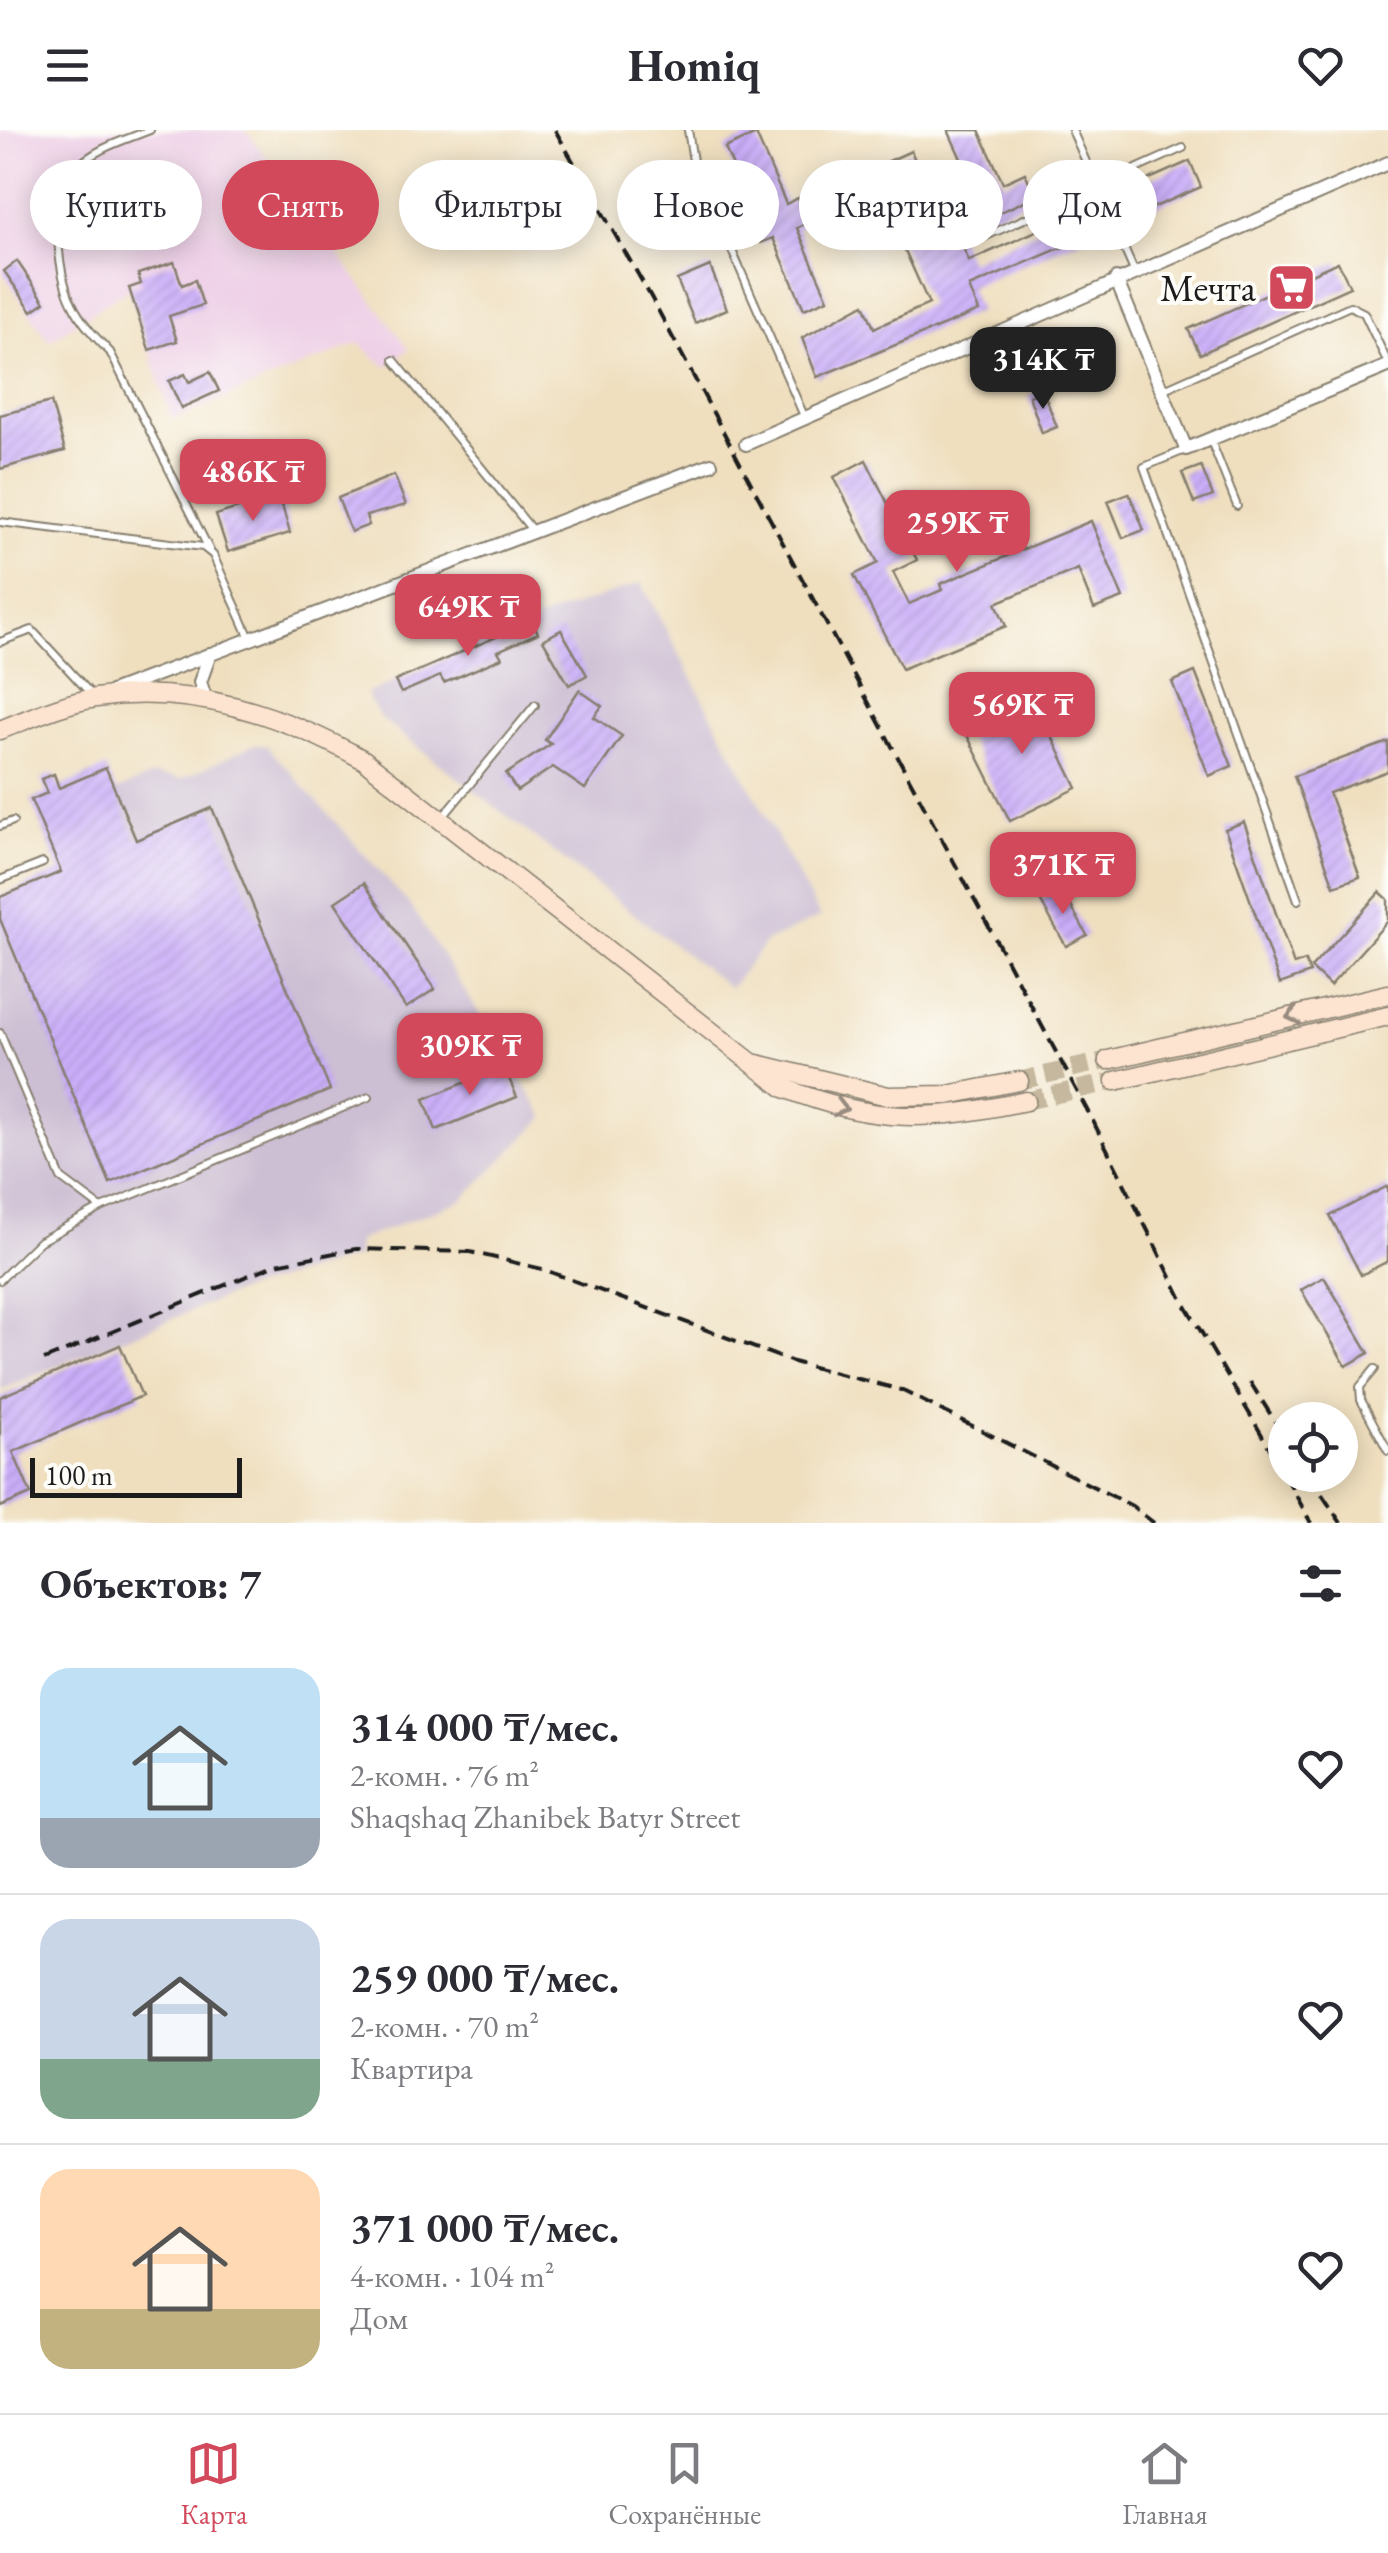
<!DOCTYPE html>
<html lang="ru">
<head>
<meta charset="utf-8">
<style>
	body { margin:0; font-family:"EB Garamond",serif; background:#f7f7f7; color:#2b2b33; height:100vh; display:flex; flex-direction:column; font-size:38px; white-space:nowrap }
	* { box-sizing:border-box; margin:0 }
	p { font-size:32px; color:#7c7c81 }
	.icon { flex:none; width:55px; height:55px; fill:none; stroke:currentColor; stroke-width:2; stroke-linecap:round; stroke-linejoin:round }
	.map { position:relative; height:1393px; overflow:hidden }
	.side { display:flex; flex-direction:column; background:#fff; flex:1 }
	.side>* { flex:none }
	.top-card { position:absolute; left:30px; top:30px; width:1330px; height:90px; display:flex; gap:20px }
	.buttons { position:absolute; left:1268px; top:1272px; display:grid; gap:20px }
	.buttons a { display:grid; place-items:center; width:90px; height:90px; border-radius:50%; background:#fff; box-shadow:0 5px 25px #0003; font-size:50px }
	.scale { position:absolute; left:30px; bottom:25px; width:212px; box-sizing:border-box; padding-left:10px; border:5px solid #1c1c1c; border-top:0; font-size:28px; line-height:35px; white-space:nowrap; color:#1c1c1c; -webkit-text-stroke:8px #fdfcf7; paint-order:stroke }
	.price { position:absolute; translate:-50% -85px; padding:0 22px; border-radius:20px; background:#d1495b; color:#fff; font-size:32px; line-height:65px; filter:drop-shadow(0 2px 5px #0008) }
	.price::after { content:''; position:absolute; left:50%; top:60px; width:30px; height:22px; margin-left:-15px; background:inherit; clip-path:polygon(0 0,100% 0,50% 100%) }
	.price.on { background:#222; color:#fff }
	ul { padding:0; list-style:none }
	li { display:flex; align-items:center; gap:30px; height:250px; padding:0 40px }
	li+li { border-top:2px solid #e1e1e2 }
	li span { display:grid; place-items:center; flex:none; width:280px; height:200px; border-radius:30px; color:#555 }
	li>.icon { margin-inline-start:auto }
	span .icon { width:120px; height:120px; fill:#fffc; stroke-width:1 }
	li b { font-size:42px }
	h2 { display:flex; justify-content:space-between; align-items:center; height:120px; padding:0 40px; font-size:42px }
	.chip { padding:0 35px; border-radius:45px; background:#fff; box-shadow:0 5px 25px #0003; font-size:35px; line-height:90px }
	.chip.on { background:#d1495b; color:#fff }
	header { display:flex; justify-content:space-between; align-items:center; height:130px; padding:0 40px; background:#fff; font-size:45px; font-weight:700 }
	.tab-bar { display:flex; justify-content:space-around; align-items:center; height:140px; border-top:2px solid #e1e1e2; background:#fff; font-size:28px; color:#7c7c81 }
	.tab-bar a { display:grid; justify-items:center; gap:5px }
	.tab-bar .on { color:#d1495b }
	.map>svg:first-child { display:block }
</style>
</head>
<body>
<header><svg class="icon" aria-label="menu" viewBox="0 0 24 24"><path d="M4 6h16M4 12h16M4 18h16"/></svg>Homiq<svg class="icon" aria-label="heart" viewBox="0 0 24 24"><path d="M12 20l-8-8c-3-5 5-10 8-4 3-6 11-1 8 4z"/></svg></header>
<div class="map">
<svg width="1388" height="1393" viewBox="0 0 1388 1393">
	<defs>
		<pattern id="building-hatch" width="6" height="6" patternUnits="userSpaceOnUse" patternTransform="scale(2.5)"><rect width="6" height="6" fill="#caaef9"/><path d="M-1 1l2-2M0 6l6-6M5 7l2-2" fill="none" stroke="#ad95d5"/></pattern>
	</defs>
	<rect width="100%" height="100%" fill="#fdfcf7"/>
	<filter id="ink" filterUnits="userSpaceOnUse"><feTurbulence type="fractalNoise" baseFrequency=".01" numOctaves="2"/><feDisplacementMap in="SourceGraphic" scale="20" xChannelSelector="R" yChannelSelector="G"/><feConvolveMatrix kernelMatrix="1 2 1 2 8 2 1 2 1" color-interpolation-filters="sRGB"/></filter>
	<filter id="wash" filterUnits="userSpaceOnUse"><feTurbulence type="fractalNoise" baseFrequency=".0048" numOctaves="4" result="noise"/><feDisplacementMap in="SourceGraphic" scale="40" xChannelSelector="R" yChannelSelector="G"/><feGaussianBlur stdDeviation="2.25" result="paint"/><feColorMatrix in="noise" values="0 0 0 0 0 0 0 0 0 0 0 0 0 0 0 0 0 1.4 0 .05"/><feComposite in="paint" operator="in"/></filter>
	<g filter="url(#wash)">
		<rect width="100%" height="100%" fill="#efdfbf"/>
		<path fill="#eed0e7" d="M0 0H246L409 219 386 237 359 213 172 290 129 158 49 211 0 139Z"/>
		<g fill="#ccbed3">
			<path d="M641 453 820 787 766 812 730 858 380 588 366 564 537 489Z"/>
			<path d="M255 614 267 616 410 775 545 987 462 1070 357 1111V1127L234 1163 0 1260V767L60 741 31 670 47 663 41 649 54 644 60 657 106 638 116 661 154 645 182 649Z"/>
		</g>
		<g id="blocks">
			<g fill="url(#building-hatch)">
				<path d="M948 0H979L1003 53 1025 43 1036 66 956 102 969 131 1097 74 1107 98 969 157 979 181 817 247 802 208 864 174 874 198 929 174 869 40 911 21 933 71 940 68 945 78 977 64Z"/>
				<path d="M756 4 786 74 798 68 809 92 797 98 828 169 804 179 773 108 761 113 750 90 755 87 725 18Z"/>
				<path d="M1190 31 1201 57 1120 92 1109 67Z"/>
				<path d="M17 131 45 172 32 181 4 141Z"/>
				<path d="M174 132 182 155 195 150 203 175 169 186 177 211 149 220 129 158 141 154 138 144Z"/>
				<path d="M1338 132 1350 157 1200 224 1188 199Z"/>
				<path d="M710 136 727 179 695 193 677 150Z"/>
				<path d="M210 242 219 261 181 278 169 251 185 244 189 252Z"/>
				<path d="M1043 261 1057 297 1042 303 1029 266Z"/>
				<path d="M51 272 65 321 0 339V285Z"/>
				<path d="M866 330 896 390 925 375 938 399 909 414 917 430 893 442 909 474 942 460 940 454 1091 391 1123 468 1094 479 1078 439 996 473 1006 496 902 539 854 445 878 433 834 347Z"/>
				<path d="M1201 336 1213 366 1194 373 1182 343Z"/>
				<path d="M394 345 406 375 366 386 369 395 351 402 338 368Z"/>
				<path d="M1129 363 1144 400 1123 408 1108 371Z"/>
				<path d="M279 365 290 403 228 422 216 385Z"/>
				<path d="M533 491 538 503 498 521 502 528 444 553 440 546 401 563 395 551Z"/>
				<path d="M561 500 587 545 569 555 543 510Z"/>
				<path d="M1195 542 1232 636 1209 646 1172 552Z"/>
				<path d="M579 560 602 576 594 587 622 606 585 659 553 637 517 661 506 644 551 614 545 610Z"/>
				<path d="M1042 562 1054 587 1045 592 1077 658 1010 691 965 601Z"/>
				<path d="M1388 612V641L1329 663 1360 747 1334 756 1294 646Z"/>
				<path d="M106 638 136 710 212 678 330 960 110 1053 0 789V767L61 742 31 670 47 663 41 649 54 644 59 658Z"/>
				<path d="M1244 692 1294 835 1305 831 1310 843 1280 854 1225 699Z"/>
				<path d="M364 753 435 859 406 878 335 772Z"/>
				<path d="M1061 758 1087 805 1066 816 1040 770Z"/>
				<path d="M1380 762 1388 769V791L1330 856 1311 838Z"/>
				<path d="M504 937 517 967 436 1000 424 969Z"/>
				<path d="M1388 1056V1131L1361 1145 1330 1086Z"/>
				<path d="M1324 1147 1369 1223 1346 1236 1301 1160Z"/>
				<path d="M120 1215 142 1266 13 1322 31 1364 0 1377V1267Z"/>
			</g>
		</g>
	</g>
	<g filter="url(#ink)">
		<use href="#blocks" fill-opacity="0" stroke="#867e6e" stroke-width="2.5"/>
		<g fill="none" stroke-linecap="round" stroke-linejoin="round">
			<g stroke="#c5b89e" stroke-width="18" stroke-dasharray="18 9" stroke-linecap="butt">
				<path d="M1019 951 1108 930"/>
				<path d="M1026 971 1115 951"/>
			</g>
			<defs>
				<g id="lane">
					<path d="M150 0C125 10 95 18 75 39 50 66 56 142 72 173 81 192 95 207 110 222L210 421"/>
					<path d="M688 0 693 31 804 286"/>
					<path d="M1072 0 1134 141"/>
					<path d="M975 111 1183 18"/>
					<path d="M394 230 532 400"/>
					<path d="M1162 260 1350 176 1364 183 1388 233"/>
					<path d="M1211 311 1237 376"/>
					<path d="M1185 320 1144 337 1298 770"/>
					<path d="M0 392 203 417 213 425 250 508"/>
					<path d="M0 512 32 500 91 564"/>
					<path d="M442 688 535 575"/>
					<path d="M0 696 13 691"/>
					<path d="M0 750 43 733"/>
					<path d="M0 903 61 1048 101 1078"/>
					<path d="M0 1150 40 1111 101 1078 369 967"/>
					<path d="M1375 1239 1360 1257 1361 1270 1388 1321"/>
				</g>
				<g id="street">
					<path d="M1116 149 1186 319 1388 236"/>
					<path d="M746 314 1388 33"/>
					<path d="M111 562 711 334"/>
					<path d="M206 570 200 552 210 524"/>
				</g>
				<g id="secondary">
					<path d="M0 600C31 588 63 573 96 568 192 554 281 584 364 630L784 958C877 995 930 991 1026 971"/>
					<path d="M1108 930 1388 864"/>
					<path d="M757 934 888 966 948 965 1019 951"/>
					<path d="M1115 951 1388 886"/>
				</g>
			</defs>
			<use href="#lane" stroke="#867e6e" stroke-width="10"/>
			<use href="#street" stroke="#867e6e" stroke-width="16"/>
			<use href="#secondary" stroke="#867e6e" stroke-width="21"/>
			<use href="#lane" stroke="#fff" stroke-width="6"/>
			<use href="#street" stroke="#fff" stroke-width="12"/>
			<use href="#secondary" stroke="#fde4d0" stroke-width="18"/>
			<g stroke="#1c1c1c" stroke-width="4" stroke-dasharray="15 8" stroke-linecap="butt">
				<path d="M555 0 651 167 1093 991 1183 1171 1285 1344"/>
				<path d="M44 1230 276 1134 356 1119 470 1122 542 1139 793 1232 901 1260 1132 1376 1154 1393"/>
				<path d="M1250 1252 1285 1307"/>
				<path d="M1285 1345 1311 1393"/>
				<path d="M1309 1345 1341 1393"/>
			</g>
		</g>
		<defs><path id="oneway-chevron" d="M-2-3.5L2.5 0L-2 3.5" fill="none" stroke-width="1.6" stroke-linecap="round" stroke-linejoin="round" transform="scale(2.5)"/></defs>
		<g stroke="#988a7f">
			<use href="#oneway-chevron" transform="translate(1293 886) rotate(167)"/>
			<use href="#oneway-chevron" transform="translate(841 978) rotate(14)"/>
		</g>
	</g>
	<defs>
		<symbol id="supermarket-square" viewBox="-11 -11 22 22"><rect x="-9" y="-9" width="18" height="18" rx="4" fill="#d1495b" stroke="#fdfcf7"/><path d="M-6-5.5h2.5l.6 2H6L4.5 2H-2.5L-4.4-4H-6ZM-1.5 3.2a1.3 1.3 0 1 0 .1 0ZM3 3.2a1.3 1.3 0 1 0 .1 0Z" fill="#fff"/></symbol>
	</defs>
	<g fill-rule="evenodd">
		<use href="#supermarket-square" x="1264" y="130" width="55" height="55"/>
	</g>
	<g text-anchor="middle" stroke-width="8" stroke-linejoin="round" paint-order="stroke">
		<g font-size="38" fill="#1c1c1c" stroke="#fdfcf7" text-anchor="end">
			<text x="1256" y="171">Мечта</text>
		</g>
	</g>
</svg>
<div class="buttons">
<a><svg class="icon" aria-label="locate" viewBox="0 0 24 24"><circle cx="12" cy="12" r="6"/><path d="M12 2v4M12 18v4M2 12h4M18 12h4"/></svg></a>
</div>
<div class="scale">100 m</div>
<b class="price on" style="left:1043px;top:282px">314K ₸</b>
<b class="price" style="left:253px;top:394px">486K ₸</b>
<b class="price" style="left:957px;top:445px">259K ₸</b>
<b class="price" style="left:468px;top:529px">649K ₸</b>
<b class="price" style="left:1022px;top:627px">569K ₸</b>
<b class="price" style="left:1063px;top:787px">371K ₸</b>
<b class="price" style="left:470px;top:968px">309K ₸</b>
<div class="top-card">
<a class="chip">Купить</a>
<a class="chip on">Снять</a>
<a class="chip">Фильтры</a>
<a class="chip">Новое</a>
<a class="chip">Квартира</a>
<a class="chip">Дом</a>
</div>
</div>
<section class="side">
<h2>Объектов: 7<svg class="icon" aria-label="filters" viewBox="0 0 24 24"><path d="M4 7h16M4 17h16"/><circle cx="9" cy="7" r="2"/><circle cx="15" cy="17" r="2"/></svg></h2>
<ul>
<li><span style="background:linear-gradient(#bfe0f5 75%,#9aa5b1 0)"><svg class="icon" aria-label="home" viewBox="0 0 24 24"><path d="M3 11l9-7 9 7M6 9v11h12V9"/></svg></span><div><b>314 000 ₸/мес.</b><p>2-комн. · 76 m²</p><p>Shaqshaq Zhanibek Batyr Street</p></div><svg class="icon" aria-label="heart" viewBox="0 0 24 24"><path d="M12 20l-8-8c-3-5 5-10 8-4 3-6 11-1 8 4z"/></svg></li>
<li><span style="background:linear-gradient(#c9d6e8 70%,#7fa58c 0)"><svg class="icon" aria-label="home" viewBox="0 0 24 24"><path d="M3 11l9-7 9 7M6 9v11h12V9"/></svg></span><div><b>259 000 ₸/мес.</b><p>2-комн. · 70 m²</p><p>Квартира</p></div><svg class="icon" aria-label="heart" viewBox="0 0 24 24"><path d="M12 20l-8-8c-3-5 5-10 8-4 3-6 11-1 8 4z"/></svg></li>
<li><span style="background:linear-gradient(#ffd9b3 70%,#c2b280 0)"><svg class="icon" aria-label="home" viewBox="0 0 24 24"><path d="M3 11l9-7 9 7M6 9v11h12V9"/></svg></span><div><b>371 000 ₸/мес.</b><p>4-комн. · 104 m²</p><p>Дом</p></div><svg class="icon" aria-label="heart" viewBox="0 0 24 24"><path d="M12 20l-8-8c-3-5 5-10 8-4 3-6 11-1 8 4z"/></svg></li>
</ul>
</section>
<nav class="tab-bar">
<a class="on"><svg class="icon" aria-label="map" viewBox="0 0 24 24"><path d="M3 6l6-2 6 2 6-2v14l-6 2-6-2-6 2zM9 4v14M15 6v14"/></svg>Карта</a>
<a><svg class="icon" aria-label="saved" viewBox="0 0 24 24"><path d="M7 4h10v16l-5-4-5 4z"/></svg>Сохранённые</a>
<a><svg class="icon" aria-label="home" viewBox="0 0 24 24"><path d="M3 11l9-7 9 7M6 9v11h12V9"/></svg>Главная</a>
</nav>
</body>
</html>
